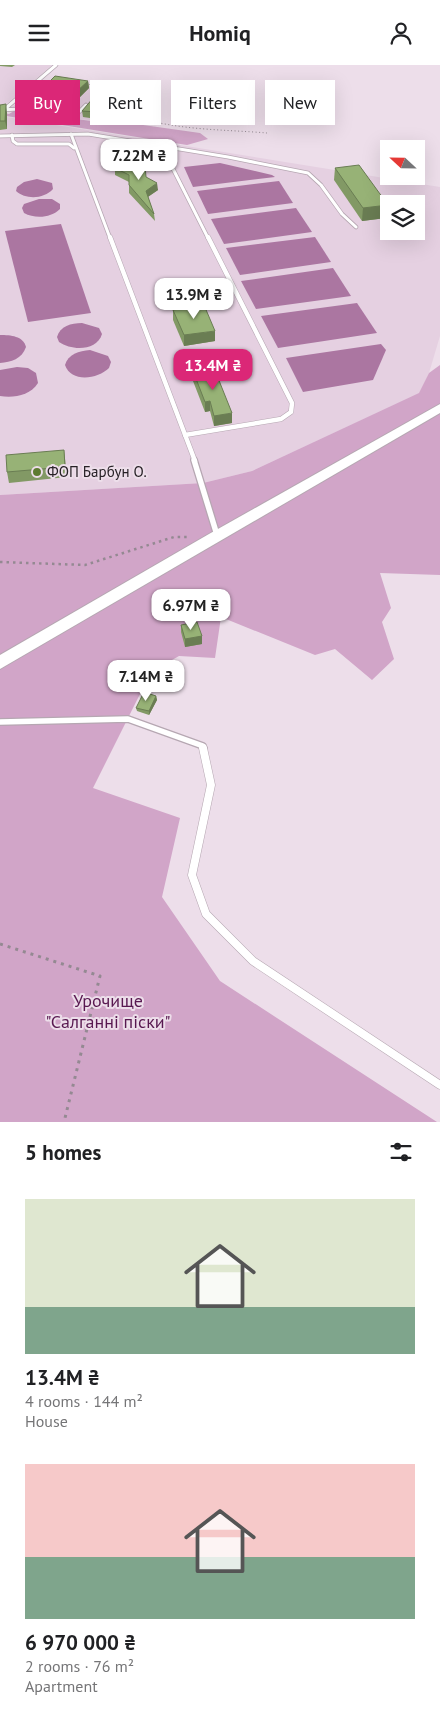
<!DOCTYPE html>
<html lang="en">
<head>
<meta charset="utf-8">
<style>
	body { margin:0; font-family:"PT Sans",sans-serif; background:#f6f6f6; color:#202124; height:100vh; display:flex; flex-direction:column; font-size:19px; white-space:nowrap }
	* { box-sizing:border-box; margin:0 }
	p { font-size:16px; color:#757577 }
	.icon { flex:none; width:28px; height:28px; fill:none; stroke:currentColor; stroke-width:2; stroke-linecap:round; stroke-linejoin:round }
	.map { position:relative; height:1057px; overflow:hidden }
	.details { display:flex; flex-direction:column; background:#fff; flex:1 }
	.details>* { flex:none }
	.hud { position:absolute; left:15px; top:15px; width:410px; height:45px; display:flex; gap:10px }
	.needle { width:32px; rotate:292deg }
	.tools { position:absolute; left:380px; top:75px; display:grid; gap:10px }
	.tools a { display:grid; place-items:center; width:45px; height:45px; border-radius:0px; background:#fff; box-shadow:0 5px 20px #0002; font-size:25px }
	.price { position:absolute; translate:-50% -42px; padding:0 11px; border-radius:10px; background:#fff; color:#222; font-size:16px; line-height:32px; filter:drop-shadow(0 1px 2px #0008) }
	.price::after { content:''; position:absolute; left:50%; top:30px; width:15px; height:11px; margin-left:-8px; background:inherit; clip-path:polygon(0 0,100% 0,50% 100%) }
	.price.active { background:#db2777; color:#fff }
	ul { padding:0; list-style:none }
	li { display:grid; align-content:center; gap:10px; height:265px; padding:0 25px }
	li span { display:grid; place-items:center; height:155px; border-radius:0px; color:#555 }
	li>.icon { margin-inline-start:auto }
	span .icon { width:90px; height:90px; fill:#fffc; stroke-width:1 }
	li b { font-size:21px }
	h2 { display:flex; justify-content:space-between; align-items:center; height:60px; padding:0 25px; font-size:21px }
	.pill { padding:0 18px; border-radius:0px; background:#fff; box-shadow:0 5px 20px #0002; font-size:18px; line-height:45px }
	.pill.active { background:#db2777; color:#fff }
	header { display:flex; justify-content:space-between; align-items:center; height:65px; padding:0 25px; background:#fff; font-size:22px; font-weight:700 }
	.map>svg:first-child { display:block }
</style>
</head>
<body>
<header><svg class="icon" aria-label="menu" viewBox="0 0 24 24"><path d="M4 6h16M4 12h16M4 18h16"/></svg>Homiq<svg class="icon" aria-label="person" viewBox="0 0 24 24"><circle cx="12" cy="8" r="4"/><path d="M4 21q1-7 8-7t8 7"/></svg></header>
<div class="map">
<svg width="440" height="1057" viewBox="0 0 440 1057">
	<rect width="100%" height="100%" fill="#eddeea"/>
	<g fill="#e5d0e1" fill-rule="evenodd">
		<path d="M0 0H52L4 41H0Z"/>
		<path d="M44 15 122 26 96 56 6 45 19 38V35Z"/>
		<path d="M0 51 440 122V271L429 308 420 328 252 406 203 418 0 430ZM389 139H416V166H389Z"/>
	</g>
	<g fill="#d1a5c8">
		<path d="M14 46 99 57 136 59 200 68 208 74 187 80 0 50V47L9 49Z"/>
		<path d="M440 300V510L380 508 391 543 382 557 394 594 372 615 335 584 315 590 221 552 215 593 179 591 151 607 93 723 180 753 162 832 220 916 437 1057H0V430L203 418 252 406 419 328 429 308Z"/>
	</g>
	<g fill="#ab76a1">
		<path d="M220 98 272 110 275 112 193 122 184 102Z"/>
		<path d="M37 114 52 118 53 124C44 134 26 135 16 126L17 122 24 117Z"/>
		<path d="M279 116 293 138 208 149 197 126Z"/>
		<path d="M39 134H52L60 139V144C51 153 35 154 24 148L22 143 24 139Z"/>
		<path d="M296 143 312 167 224 179 211 154Z"/>
		<path d="M61 159 91 248 28 257 5 166Z"/>
		<path d="M315 172 331 197 240 210 226 183Z"/>
		<path d="M333 203 351 231 256 244 241 216Z"/>
		<path d="M357 238 377 268 278 283 261 251Z"/>
		<path d="M82 258 99 263 102 269C97 286 72 286 59 277L57 272C60 261 71 258 82 258Z"/>
		<path d="M0 270C11 270 23 271 26 282 22 294 11 297 0 298Z"/>
		<path d="M381 279 386 285 373 315 303 327 286 293Z"/>
		<path d="M90 285 108 291 111 297 109 303C98 314 71 318 65 300 68 289 79 286 90 285Z"/>
		<path d="M17 302 28 303 36 308 38 318C30 331 13 333 0 331V305Z"/>
	</g>
	<g fill="none" stroke-linecap="round" stroke-linejoin="round">
		<defs>
			<g id="service-far3">
				<path d="M6 43 56 0"/>
				<path d="M19 44 75 51 86 40"/>
				<path d="M0 45 19 44 31 34"/>
				<path d="M71 69 110 173"/>
				<path d="M12 70 13 76 17 79H69L74 83"/>
				<path d="M0 71 88 69 228 92 308 108 321 120 342 149 356 162"/>
				<path d="M153 81 167 92 208 173"/>
			</g>
			<g id="service-far2">
				<path d="M110 172 195 396"/>
				<path d="M185 370 281 354 291 347 292 338 208 172"/>
			</g>
			<g id="service-far1">
				<path d="M194 395 217 470"/>
				<path d="M0 657 128 654 203 681 204 684"/>
			</g>
			<path id="service" d="M203 683 211 720 192 810 206 849 253 896 440 1020"/>
			<path id="tertiary" d="M440 339V348L0 604V590L209 469Z"/>
		</defs>
		<use href="#service-far3" stroke="#b6a7b2" stroke-width="4.5"/>
		<use href="#service-far2" stroke="#b6a7b2" stroke-width="5.5"/>
		<use href="#service-far1" stroke="#b6a7b2" stroke-width="8"/>
		<use href="#service" stroke="#b6a7b2" stroke-width="9"/>
		<use href="#tertiary" stroke="#b6a7b2" stroke-width="2"/>
		<path stroke="#948992" stroke-width="1" stroke-dasharray="1 2.5" stroke-linecap="butt" d="M86 19 125 25 118 43C157 66 222 64 267 68"/>
		<path stroke="#948992" stroke-width="2.5" stroke-dasharray="2.5 4" stroke-linecap="butt" d="M0 497 85 500 174 472H190"/>
		<path stroke="#948992" stroke-width="3" stroke-dasharray="3 5" stroke-linecap="butt" d="M0 879 100 911 64 1057"/>
		<use href="#service-far3" stroke="#fff" stroke-width="3"/>
		<use href="#service-far2" stroke="#fff" stroke-width="4.5"/>
		<use href="#service-far1" stroke="#fff" stroke-width="5.5"/>
		<use href="#service" stroke="#fff" stroke-width="8"/>
		<use href="#tertiary" fill="#fff" fill-rule="evenodd"/>
	</g>
	<g fill="#829965">
		<path d="M0 0H15L12 2 0 1Z"/>
		<path d="M88 16 89 23 76 36 64 34 52 45 27 42 26 34Z"/>
		<path d="M0 40 7 48V64L0 65Z"/>
		<path d="M109 40 97 54 83 52 82 46Z"/>
		<path d="M115 103 146 112 158 125 148 132 154 149 155 156 129 128V117L115 110Z"/>
		<path d="M335 103 388 140 386 153 362 156 334 115Z"/>
		<path d="M173 245 215 276 184 281 173 255Z"/>
		<path d="M193 306 232 358 214 361 210 346 205 347 193 316Z"/>
		<path d="M64 385 67 412 9 418 7 407Z"/>
		<path d="M181 560 202 571V579L185 582 181 567Z"/>
		<path d="M156 631 157 635 149 650 137 646 136 643Z"/>
	</g>
	<g fill="#6a7d53">
		<path d="M88 16 89 23 76 36 75 28Z"/>
		<path d="M63 26 64 34 52 45 51 37Z"/>
		<path d="M108 34 109 40 97 54V47Z"/>
		<path d="M6 39 7 48V64L5 56Z"/>
		<path d="M157 118 158 125 146 133V126Z"/>
		<path d="M388 140 386 153 362 156 363 143Z"/>
		<path d="M215 266V276L184 281V270Z"/>
		<path d="M210 336V346L205 347V337Z"/>
		<path d="M232 348V358L214 361V351Z"/>
		<path d="M202 571V579L185 582V574Z"/>
		<path d="M156 631 157 635 149 650V646Z"/>
	</g>
	<g fill="#97b276" stroke="#6a7d53">
		<path d="M55 11 88 16 75 28 63 26 51 37 26 34 47 19Z"/>
		<path d="M94 32 108 34 97 47 82 46Z"/>
		<path d="M6 39 5 56H0V40Z"/>
		<path d="M130 98 145 101 146 112 157 118 146 126 154 149 129 120V110L115 103Z"/>
		<path d="M359 100 388 140 363 143 335 103Z"/>
		<path d="M204 240 215 266 184 270 173 245Z"/>
		<path d="M214 303 232 348 214 351 210 336 205 337 193 306Z"/>
		<path d="M64 385 65 402 7 407 6 390Z"/>
		<path d="M197 557 202 571 185 574 181 560Z"/>
		<path d="M144 627 156 631 149 646 136 643Z"/>
	</g>
	<circle fill="#5d7b31" stroke="#eddeea" stroke-width="2" cx="37" cy="407" r="5"/>
	<g text-anchor="middle" stroke-width="4" stroke-linejoin="round" paint-order="stroke">
		<g font-size="15" fill="#272126" stroke="#eddeea" text-anchor="start">
			<text x="47" y="412">ФОП Барбун О.</text>
		</g>
		<g font-size="18" fill="#581850" stroke="#eddeea">
			<text x="108" y="942">Урочище<tspan x="108" dy="21">"Салганні піски"</tspan></text>
		</g>
	</g>
</svg>
<div class="tools">
<a><svg class="needle" viewBox="-14 -14 28 28"><path d="M0-13l5 13h-10z" fill="#e53935"/><path d="M0 13l5-13h-10z" fill="#757577"/></svg></a>
<a><svg class="icon" aria-label="layers" viewBox="0 0 24 24"><path d="M12 4l9 5-9 5-9-5zM3 14l9 5 9-5"/></svg></a>
</div>
<b class="price" style="left:139px;top:116px">7.22M ₴</b>
<b class="price" style="left:194px;top:255px">13.9M ₴</b>
<b class="price active" style="left:213px;top:326px">13.4M ₴</b>
<b class="price" style="left:191px;top:566px">6.97M ₴</b>
<b class="price" style="left:146px;top:637px">7.14M ₴</b>
<div class="hud">
<a class="pill active">Buy</a>
<a class="pill">Rent</a>
<a class="pill">Filters</a>
<a class="pill">New</a>
</div>
</div>
<section class="details">
<h2>5 homes<svg class="icon" aria-label="filters" viewBox="0 0 24 24"><path d="M4 7h16M4 17h16"/><circle cx="9" cy="7" r="2"/><circle cx="15" cy="17" r="2"/></svg></h2>
<ul>
<li><span style="background:linear-gradient(#dfe7d0 70%,#7fa58c 0)"><svg class="icon" aria-label="home" viewBox="0 0 24 24"><path d="M3 11l9-7 9 7M6 9v11h12V9"/></svg></span><div><b>13.4M ₴</b><p>4 rooms · 144 m²</p><p>House</p></div></li>
<li><span style="background:linear-gradient(#f6c9c9 60%,#7fa58c 0)"><svg class="icon" aria-label="home" viewBox="0 0 24 24"><path d="M3 11l9-7 9 7M6 9v11h12V9"/></svg></span><div><b>6 970 000 ₴</b><p>2 rooms · 76 m²</p><p>Apartment</p></div></li>
</ul>
</section>
</body>
</html>
